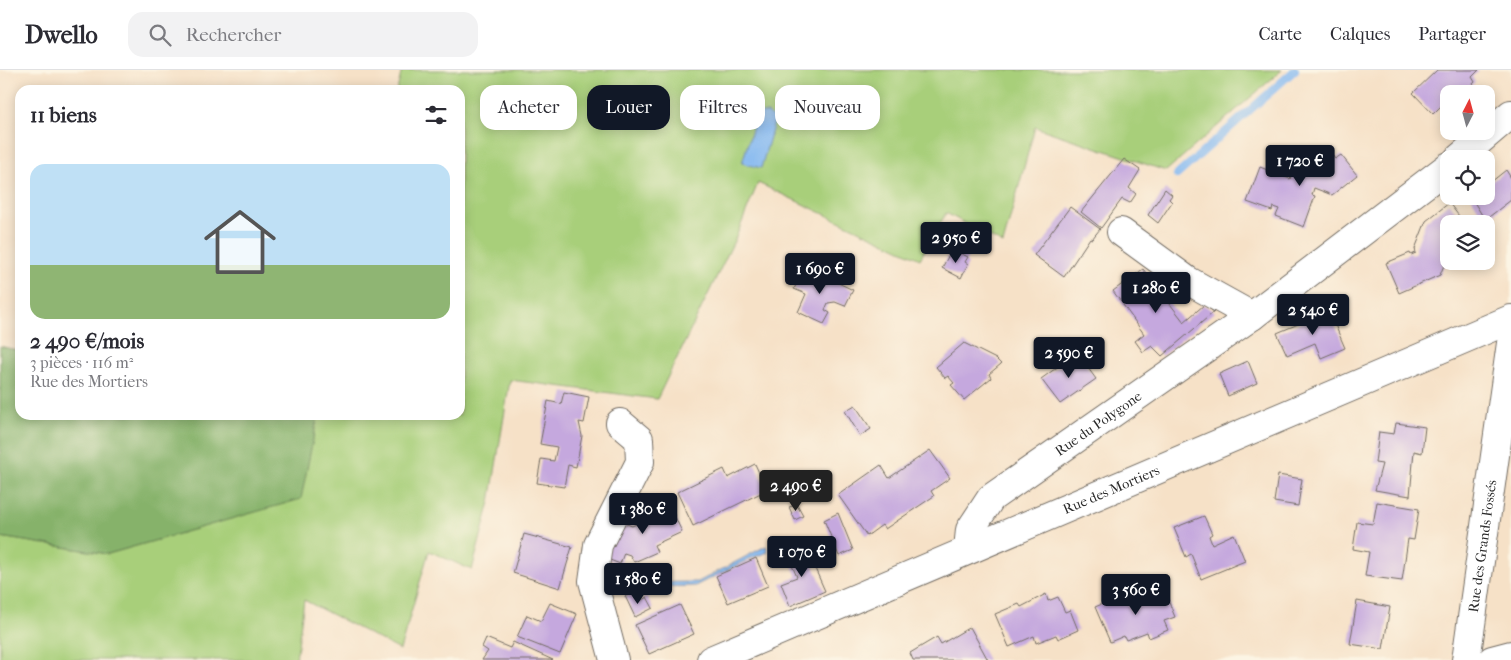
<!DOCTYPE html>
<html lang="fr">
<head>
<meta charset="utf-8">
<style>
	body { margin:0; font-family:"IM FELL French Canon",serif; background:#f2f2f3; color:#2b2b33; height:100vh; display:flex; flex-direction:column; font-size:19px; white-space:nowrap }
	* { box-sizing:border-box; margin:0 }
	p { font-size:16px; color:#7c7c81 }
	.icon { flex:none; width:28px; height:28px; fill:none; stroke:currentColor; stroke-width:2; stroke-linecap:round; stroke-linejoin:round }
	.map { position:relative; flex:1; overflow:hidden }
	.side { position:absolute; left:15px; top:15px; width:450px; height:335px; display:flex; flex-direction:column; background:#fff; border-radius:15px; box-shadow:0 2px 12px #0003 }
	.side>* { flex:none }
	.hud { position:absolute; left:480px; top:15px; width:475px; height:45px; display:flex; gap:10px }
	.needle { width:32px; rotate:6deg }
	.tools { position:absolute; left:1440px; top:15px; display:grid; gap:10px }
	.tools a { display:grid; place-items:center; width:55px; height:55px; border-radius:10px; background:#fff; box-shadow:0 2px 12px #0003; font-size:25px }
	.price { position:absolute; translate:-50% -42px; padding:0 11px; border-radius:5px; background:#111827; color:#fff; font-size:16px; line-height:32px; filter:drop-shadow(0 1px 2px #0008) }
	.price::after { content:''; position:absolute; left:50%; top:30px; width:15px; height:11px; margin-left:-8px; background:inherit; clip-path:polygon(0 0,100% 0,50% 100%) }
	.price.on { background:#222; color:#fff }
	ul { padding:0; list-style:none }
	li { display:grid; align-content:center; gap:10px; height:265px; padding:0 15px }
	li+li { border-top:1px solid #e1e1e2 }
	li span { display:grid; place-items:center; height:155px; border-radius:15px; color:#555 }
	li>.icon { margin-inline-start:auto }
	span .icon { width:90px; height:90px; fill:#fffc; stroke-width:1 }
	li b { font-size:21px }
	h2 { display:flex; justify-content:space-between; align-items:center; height:60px; padding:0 15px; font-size:21px }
	.chip { padding:0 18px; border-radius:15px; background:#fff; box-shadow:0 2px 12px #0003; font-size:18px; line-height:45px }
	.chip.on { background:#111827; color:#fff }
	header { display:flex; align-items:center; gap:30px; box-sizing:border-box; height:70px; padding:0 25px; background:#fff; border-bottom:1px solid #e1e1e2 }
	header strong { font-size:24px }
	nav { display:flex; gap:28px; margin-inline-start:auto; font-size:18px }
	.search { width:350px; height:45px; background:#f2f2f3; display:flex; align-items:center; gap:12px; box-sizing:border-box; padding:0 18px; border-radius:15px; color:#7c7c81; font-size:19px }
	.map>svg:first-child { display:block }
</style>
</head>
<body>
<header>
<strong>Dwello</strong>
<div class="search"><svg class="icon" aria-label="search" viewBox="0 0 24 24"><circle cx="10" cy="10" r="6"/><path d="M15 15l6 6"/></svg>Rechercher</div>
<nav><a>Carte</a><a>Calques</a><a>Partager</a></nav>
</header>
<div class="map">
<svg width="1511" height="590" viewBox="0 0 1511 590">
	<rect width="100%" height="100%" fill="#fcf5e5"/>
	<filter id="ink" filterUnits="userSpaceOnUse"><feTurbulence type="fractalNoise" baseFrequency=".02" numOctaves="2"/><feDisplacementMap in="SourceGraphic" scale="10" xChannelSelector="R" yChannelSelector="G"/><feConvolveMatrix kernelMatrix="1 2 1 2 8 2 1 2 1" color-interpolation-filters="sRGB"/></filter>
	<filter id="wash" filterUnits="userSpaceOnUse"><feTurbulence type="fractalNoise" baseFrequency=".0096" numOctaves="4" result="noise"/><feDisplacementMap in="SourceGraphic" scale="20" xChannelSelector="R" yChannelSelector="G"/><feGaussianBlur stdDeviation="1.12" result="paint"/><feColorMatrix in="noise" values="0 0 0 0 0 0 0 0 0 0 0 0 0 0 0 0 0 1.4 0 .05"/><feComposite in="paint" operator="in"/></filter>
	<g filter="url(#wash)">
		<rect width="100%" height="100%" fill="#f6e1c7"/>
		<path fill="#a8cf7a" stroke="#6a7d52" d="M402 0H1282L1166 101 1035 57 1003 174 946 143 920 189 758 113 736 167 657 329 510 310 490 432 472 500 429 481 400 580 304 530 296 590H0V467L108 484 300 429 318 345H460V20H397Z"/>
		<path fill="#86b26a" stroke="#586e4a" d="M0 276 20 281V345H299L317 349 301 429 108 484 0 467Z"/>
		<g fill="#83b8f1" stroke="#57728e">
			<path d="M757 43H768L775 50 761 98 742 93Z"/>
			<path d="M766 476 768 482 749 489 695 516 637 517 605 521 599 513 698 512Z"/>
		</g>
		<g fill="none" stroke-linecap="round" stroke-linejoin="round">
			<path stroke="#83b8f1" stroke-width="8" d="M1177 105 1295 0"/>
		</g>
		<g id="blocks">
			<g fill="#c5a8de">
				<path d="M1437 0H1479L1472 7 1475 12 1462 24H1449V28L1433 44 1413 23Z"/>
				<path d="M1328 80 1335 89 1341 85 1357 105 1332 125 1314 118 1312 125 1315 126 1304 157 1276 146 1279 139 1273 137 1272 141 1247 132 1260 97 1290 109 1295 95 1309 101 1312 94Z"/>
				<path d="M1124 89 1140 100 1129 118 1136 124 1130 133 1122 129 1101 158 1081 142Z"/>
				<path d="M1506 100 1511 108V130L1485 150 1471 127 1486 126V116Z"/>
				<path d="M1165 119 1172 125 1169 129 1172 132 1158 153 1148 145Z"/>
				<path d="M1449 133 1465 154H1449V183L1440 205 1399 223 1386 193 1410 183 1411 185 1416 183 1415 179 1426 151Z"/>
				<path d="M1070 137 1100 159 1092 169 1090 168 1064 207 1034 185Z"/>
				<path d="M952 179 968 187 965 192 968 194 961 208 942 198Z"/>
				<path d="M805 197 853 220 845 236 835 232 828 233 825 240 830 243 824 254 798 242 806 224 794 219Z"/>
				<path d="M1143 199 1184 252 1204 235 1214 242 1162 286 1152 276 1143 282 1135 271 1144 264 1113 221Z"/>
				<path d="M1329 241 1345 278 1321 288 1315 273 1287 285 1277 263Z"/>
				<path d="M964 273 996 289 1001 294 989 304 991 308 964 330 951 315 954 313 948 306 945 308 936 297Z"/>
				<path d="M1077 283 1096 309 1060 334 1041 309Z"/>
				<path d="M1248 291 1257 313 1228 326 1219 304Z"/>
				<path d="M564 322 589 327 584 353 579 352 582 366 576 397 568 395 564 417 537 413 541 389 554 391 557 377 540 374 548 331 561 334Z"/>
				<path d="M855 335 871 359 860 366 845 341Z"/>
				<path d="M1396 353 1425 357 1422 383 1414 381 1410 426 1375 420 1382 394 1375 393 1379 362 1394 364Z"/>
				<path d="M930 380 950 408 931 421 934 426 885 459 882 455 867 466 838 425 881 395 889 408Z"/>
				<path d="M755 394 767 420 693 456 677 422 724 399 728 408Z"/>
				<path d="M1278 405 1302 409 1298 436 1274 432Z"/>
				<path d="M1377 432 1419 439 1414 470 1408 469 1402 511 1365 506 1369 482 1353 479 1357 452 1373 454Z"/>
				<path d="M669 434 682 462 654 475 657 482 634 492 630 485 624 483 620 494 605 488 619 451 632 456 642 451 640 447Z"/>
				<path d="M797 435 803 446 795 450 789 437Z"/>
				<path d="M838 443 853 480 839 486 824 450Z"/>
				<path d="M1204 446 1212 464 1209 466 1212 474 1234 464 1245 491 1201 509 1191 484 1186 487 1174 458Z"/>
				<path d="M524 464 572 477 560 518 513 503Z"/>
				<path d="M805 476 825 521 790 536 781 513 797 507 787 484Z"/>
				<path d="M756 488 768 516 728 533 716 506Z"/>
				<path d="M1161 513 1175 547 1164 551 1168 560 1149 568 1147 562 1126 570 1124 566 1110 572 1095 537 1124 525 1131 541 1136 539 1135 535 1148 530 1145 520Z"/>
				<path d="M635 523 640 531 647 527 653 538 635 547 625 526Z"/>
				<path d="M1046 524 1048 531 1058 527 1065 542 1070 540 1078 560 1058 569 1056 565 1036 573 1034 566 1009 577 995 544 1019 534 1021 537Z"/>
				<path d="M1357 531 1390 537 1383 579 1350 574Z"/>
				<path d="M550 533 577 544 560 584 517 567 527 545 541 551Z"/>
				<path d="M680 535 694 564 649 584 635 555Z"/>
				<path d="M970 557 988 590H913L910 583 937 567 941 574Z"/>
				<path d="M486 568 510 578 513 572 553 590H482L488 581 482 577Z"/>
			</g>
		</g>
	</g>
	<g filter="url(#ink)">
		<use href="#blocks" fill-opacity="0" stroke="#726b62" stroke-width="1"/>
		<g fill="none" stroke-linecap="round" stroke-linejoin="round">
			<defs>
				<g id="minor">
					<path d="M1458 89 1511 44"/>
					<path d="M1121 162 1187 210 1252 246"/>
					<path id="s1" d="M968 479 970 460 991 428 1252 246 1449 96"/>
					<path d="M614 590 593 511 598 475 640 392 639 369 620 353"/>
					<path id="s2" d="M711 590 1511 249"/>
					<path id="s3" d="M1466 590 1511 273"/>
					<path d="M1492 590 1511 585"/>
				</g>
			</defs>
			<use href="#minor" stroke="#726b62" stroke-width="30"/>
			<use href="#minor" stroke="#fff" stroke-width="28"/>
		</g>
	</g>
	<g text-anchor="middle" stroke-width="4" stroke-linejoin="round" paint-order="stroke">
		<g font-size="14" fill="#2b2b2b" stroke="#fcf5e5">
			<text dy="5" stroke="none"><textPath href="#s1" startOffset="188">Rue du Polygone</textPath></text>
			<text dy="5" stroke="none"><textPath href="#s2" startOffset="435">Rue des Mortiers</textPath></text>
			<text dy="5" stroke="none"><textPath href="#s3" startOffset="115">Rue des Grands Fossés</textPath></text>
		</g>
	</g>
</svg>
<div class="tools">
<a><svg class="needle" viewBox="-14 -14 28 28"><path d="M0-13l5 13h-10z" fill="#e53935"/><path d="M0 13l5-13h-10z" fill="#7c7c81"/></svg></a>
<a><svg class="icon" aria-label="locate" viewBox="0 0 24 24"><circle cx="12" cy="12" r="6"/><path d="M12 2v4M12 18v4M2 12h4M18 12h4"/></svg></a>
<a><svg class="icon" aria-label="layers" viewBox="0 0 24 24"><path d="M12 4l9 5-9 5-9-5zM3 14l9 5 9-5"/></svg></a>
</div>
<b class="price" style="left:1300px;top:117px">1 720 €</b>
<b class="price" style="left:956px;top:194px">2 950 €</b>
<b class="price" style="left:820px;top:225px">1 690 €</b>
<b class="price" style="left:1156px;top:244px">1 280 €</b>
<b class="price" style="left:1313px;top:266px">2 540 €</b>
<b class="price" style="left:1069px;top:309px">2 590 €</b>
<b class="price on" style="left:796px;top:442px">2 490 €</b>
<b class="price" style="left:643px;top:465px">1 380 €</b>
<b class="price" style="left:802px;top:508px">1 070 €</b>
<b class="price" style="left:638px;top:535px">1 580 €</b>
<b class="price" style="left:1136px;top:546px">3 560 €</b>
<div class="hud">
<a class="chip">Acheter</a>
<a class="chip on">Louer</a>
<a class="chip">Filtres</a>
<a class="chip">Nouveau</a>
</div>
<section class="side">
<h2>11 biens<svg class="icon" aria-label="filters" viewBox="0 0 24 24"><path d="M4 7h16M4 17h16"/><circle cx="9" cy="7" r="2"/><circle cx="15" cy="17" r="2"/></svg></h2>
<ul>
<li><span style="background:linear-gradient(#bfe0f5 65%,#8fb573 0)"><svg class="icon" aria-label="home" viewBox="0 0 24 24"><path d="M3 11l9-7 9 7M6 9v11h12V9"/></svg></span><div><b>2 490 €/mois</b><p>3 pièces · 116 m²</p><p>Rue des Mortiers</p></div></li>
</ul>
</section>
</div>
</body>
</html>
